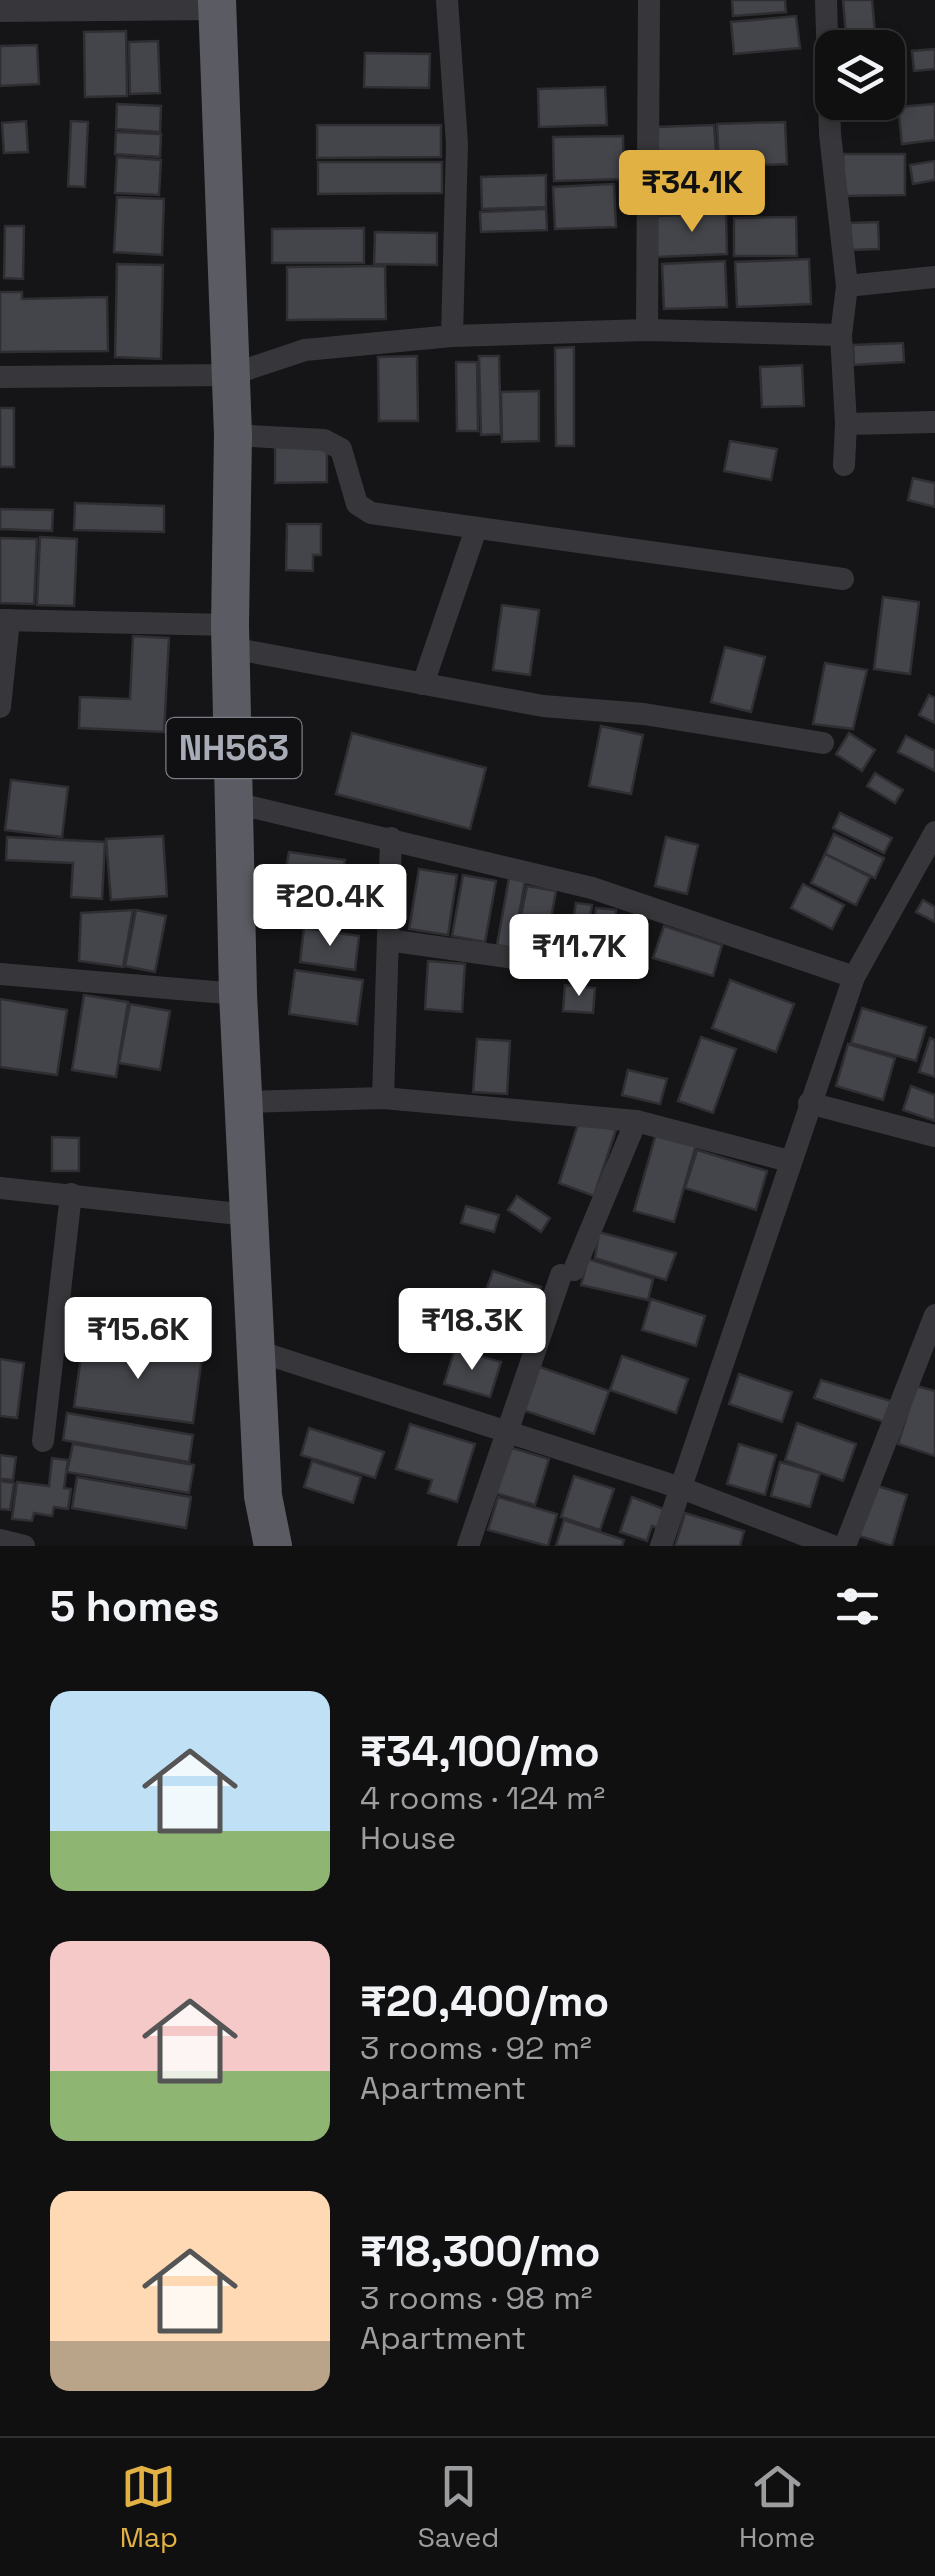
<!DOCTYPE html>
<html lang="en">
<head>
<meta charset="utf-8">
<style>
	body { margin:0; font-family:"Space Grotesk",sans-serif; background:#19191a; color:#f1f3f6; height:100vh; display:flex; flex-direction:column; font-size:38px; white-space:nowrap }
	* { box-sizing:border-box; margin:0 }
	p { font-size:32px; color:#9c9d9f }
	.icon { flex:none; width:55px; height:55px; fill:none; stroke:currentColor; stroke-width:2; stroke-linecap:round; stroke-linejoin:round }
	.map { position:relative; height:1546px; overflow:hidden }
	.drawer { display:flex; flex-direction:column; background:#101011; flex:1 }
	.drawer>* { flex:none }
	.controls { position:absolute; left:815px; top:30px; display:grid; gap:20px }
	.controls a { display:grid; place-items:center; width:90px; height:90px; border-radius:20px; background:#101011; box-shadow:0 5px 15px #0003,0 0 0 2px #303031; font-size:50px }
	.price { position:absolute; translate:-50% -85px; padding:0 22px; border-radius:10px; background:#fff; color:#222; font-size:32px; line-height:65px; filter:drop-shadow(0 2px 5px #0008) }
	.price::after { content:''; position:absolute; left:50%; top:60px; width:30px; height:22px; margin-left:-15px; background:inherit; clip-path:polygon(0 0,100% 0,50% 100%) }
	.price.selected { background:#e1b143; color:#111 }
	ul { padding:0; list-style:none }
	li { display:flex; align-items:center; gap:30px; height:250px; padding:0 50px }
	li span { display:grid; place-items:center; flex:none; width:280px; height:200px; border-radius:20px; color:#555 }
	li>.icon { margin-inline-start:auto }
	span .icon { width:120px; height:120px; fill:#fffc; stroke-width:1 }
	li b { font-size:42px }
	h2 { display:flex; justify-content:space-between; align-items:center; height:120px; padding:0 50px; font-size:42px }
	.menu { display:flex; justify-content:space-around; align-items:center; height:140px; border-top:2px solid #303031; background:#101011; font-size:28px; color:#9c9d9f }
	.menu a { display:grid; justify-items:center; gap:5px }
	.menu .selected { color:#e1b143 }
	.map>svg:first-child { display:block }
</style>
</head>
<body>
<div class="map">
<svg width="935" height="1546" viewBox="0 0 935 1546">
	<rect width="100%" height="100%" fill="#151517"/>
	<g fill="#44454a" stroke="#2f2f33" stroke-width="2.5">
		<path d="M732 0H785L786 12 733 16Z"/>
		<path d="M843 0H872L875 32 846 35Z"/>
		<path d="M796 16 800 48 734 54 731 22Z"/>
		<path d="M126 31 127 96 85 97 84 32Z"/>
		<path d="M158 41 160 93 130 94 129 42Z"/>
		<path d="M37 45 39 84 0 86V46Z"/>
		<path d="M935 49V69L914 71 912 51Z"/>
		<path d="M365 53 430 54 429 88 364 87Z"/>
		<path d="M605 87 607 125 539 127 538 89Z"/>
		<path d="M849 102H883L884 113 851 117Z"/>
		<path d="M117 104 161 106 160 132 116 129Z"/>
		<path d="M935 104V140L902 144 898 107Z"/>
		<path d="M26 121 28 152 4 153 2 123Z"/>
		<path d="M71 121 88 122 85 187 68 186Z"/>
		<path d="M785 122 787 164 719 167 717 124Z"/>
		<path d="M317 125H441V157L317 158Z"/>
		<path d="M714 125 717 168 657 170 655 127Z"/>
		<path d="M116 132 161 134 160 157 115 154Z"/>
		<path d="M623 136 624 179 554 181 553 137Z"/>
		<path d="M843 154H905V195L844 196Z"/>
		<path d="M117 157 161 160 159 195 115 193Z"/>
		<path d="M935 161V180L913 184 910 165Z"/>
		<path d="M318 162H442V193L318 194Z"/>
		<path d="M546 175V207L482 209 481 177Z"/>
		<path d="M614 184 616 227 555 229 553 187Z"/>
		<path d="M117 197 164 199 162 255 114 252Z"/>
		<path d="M546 209 547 230 481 232 480 212Z"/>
		<path d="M726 213 727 254 657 257 656 216Z"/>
		<path d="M796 217 797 256H734V218Z"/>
		<path d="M878 222 879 249 851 250 850 223Z"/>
		<path d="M5 226H24L23 279 4 278Z"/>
		<path d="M364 228V263H272V229Z"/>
		<path d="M375 232 437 233V265L374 264Z"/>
		<path d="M809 259 811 304 737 307 735 262Z"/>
		<path d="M725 261 727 307 664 309 662 264Z"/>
		<path d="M117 264 163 265 161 359 115 357Z"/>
		<path d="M385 266 386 319 287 320V267Z"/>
		<path d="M0 292H22V299L107 297 108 351 0 352Z"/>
		<path d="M903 343 904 362 854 365 853 345Z"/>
		<path d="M574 347V446H556L555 348Z"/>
		<path d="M417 356 418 421H379L378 357Z"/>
		<path d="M479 356H499L501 434 481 435Z"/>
		<path d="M456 362H477L478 431H457Z"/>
		<path d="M802 365 804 406 762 407 760 367Z"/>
		<path d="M539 391V441L502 442 501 392Z"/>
		<rect x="0" y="408" width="14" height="59"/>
		<path d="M730 441 777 449 771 480 724 471Z"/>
		<path d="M327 443V482L275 483V444Z"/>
		<path d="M913 478 935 483V507L908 500Z"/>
		<path d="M75 503 164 506V532L74 530Z"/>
		<path d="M0 509 53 510 52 531 0 529Z"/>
		<path d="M287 524H321V555H313V571L286 570Z"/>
		<path d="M40 537 77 539 74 606 37 605Z"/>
		<path d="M0 538 37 539 34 604 0 603Z"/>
		<path d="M883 597 919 602 910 674 874 669Z"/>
		<path d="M502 605 539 610 530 675 493 670Z"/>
		<path d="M133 636 169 638 164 732 79 728 80 697 130 699Z"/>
		<path d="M725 647 765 657 751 712 711 702Z"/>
		<path d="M825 663 867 670 853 729 813 724Z"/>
		<path d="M929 695 935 698V723L919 715Z"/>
		<path d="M601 726 643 735 631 794 589 786Z"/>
		<path d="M352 733 486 768 470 829 336 794Z"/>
		<path d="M849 733 875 750 862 771 836 754Z"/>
		<path d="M906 736 935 751V771L898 752Z"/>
		<path d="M875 773 903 790 895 803 867 786Z"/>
		<path d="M11 780 68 787 62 837 5 830Z"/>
		<path d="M840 813 892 838 884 853 833 828Z"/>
		<path d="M834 834 884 858 875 878 825 854Z"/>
		<path d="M163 836 167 896 111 900 106 839Z"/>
		<path d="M7 837 105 842 102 899 71 897 73 863 6 860Z"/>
		<path d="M666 837 698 845 687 894 655 886Z"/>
		<path d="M289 852 345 860 342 876 286 868Z"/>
		<path d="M825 854 870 877 856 905 811 883Z"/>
		<path d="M419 869 457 875 448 935 409 929Z"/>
		<path d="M463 875 496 881 485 942 452 936Z"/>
		<path d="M509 878 525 881 513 948 497 945Z"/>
		<path d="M803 884 844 905 832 929 791 908Z"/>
		<path d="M527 886 556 891 545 951 515 945Z"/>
		<path d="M287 888 348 900 344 918 283 906Z"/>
		<path d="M923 900 935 907V922L916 912Z"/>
		<path d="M576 903 592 905 587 936 571 933Z"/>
		<path d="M596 908 616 910 610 957 591 955Z"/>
		<path d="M133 910 123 967 79 961 81 913Z"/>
		<path d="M136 910 166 916 155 972 125 966Z"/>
		<path d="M664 926 722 945 713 976 653 958Z"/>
		<path d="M304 928 359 936 355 970 300 962Z"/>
		<path d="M428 961 465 964 462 1012 425 1009Z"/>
		<path d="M295 970 363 980 357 1024 289 1014Z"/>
		<path d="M730 980 794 1004 776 1052 712 1028Z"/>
		<path d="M565 985 595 988 593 1013 563 1011Z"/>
		<path d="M84 995 128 1002 116 1077 72 1070Z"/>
		<path d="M0 999 67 1010 57 1075 0 1067Z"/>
		<path d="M130 1004 170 1011 160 1070 119 1063Z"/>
		<path d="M862 1008 926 1027 916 1061 851 1043Z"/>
		<path d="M701 1037 736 1049 713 1113 678 1101Z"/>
		<path d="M930 1038 935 1040V1077L919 1072Z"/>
		<path d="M477 1039 510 1041 507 1094 473 1092Z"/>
		<path d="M848 1044 895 1058 883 1100 836 1086Z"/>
		<path d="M628 1070 667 1079 660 1104 622 1095Z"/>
		<path d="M911 1086 935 1095V1121L903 1110Z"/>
		<path d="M579 1121 616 1130 594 1196 559 1183Z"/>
		<path d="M656 1134 696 1145 674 1222 634 1211Z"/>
		<path d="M52 1137 79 1138V1171H52Z"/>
		<path d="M697 1150 767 1171 756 1210 685 1188Z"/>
		<path d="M517 1196 550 1218 541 1232 508 1210Z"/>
		<path d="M466 1206 499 1215 494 1232 461 1223Z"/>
		<path d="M599 1232 676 1253 666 1280 595 1258Z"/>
		<path d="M588 1259 653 1279 648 1300 581 1285Z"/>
		<path d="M493 1271 541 1287 530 1318 482 1301Z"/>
		<path d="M651 1299 705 1316 696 1346 642 1330Z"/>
		<path d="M83 1341 202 1357 193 1423 74 1407Z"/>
		<path d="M455 1349 501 1362 490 1397 444 1384Z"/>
		<path d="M622 1356 688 1379 676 1413 610 1390Z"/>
		<path d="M0 1359 24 1363 17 1418 0 1416Z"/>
		<path d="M537 1366 609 1391 594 1434 523 1410Z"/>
		<path d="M739 1374 792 1392 782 1422 729 1404Z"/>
		<path d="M821 1380 894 1402 887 1423 814 1398Z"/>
		<path d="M916 1386 935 1391V1456L898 1444Z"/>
		<path d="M67 1413 193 1435 189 1462 63 1440Z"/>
		<path d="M797 1423 856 1444 843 1481 785 1460Z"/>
		<path d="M410 1424 475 1444 457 1502 428 1493 432 1480 396 1469Z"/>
		<path d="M309 1428 384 1452 375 1478 301 1455Z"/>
		<path d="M73 1444 194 1465 189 1493 67 1472Z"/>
		<path d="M739 1444 776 1455 765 1495 727 1484Z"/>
		<path d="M509 1447 549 1459 535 1505 495 1493Z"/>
		<path d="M0 1455 16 1457 13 1480 0 1479Z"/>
		<path d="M52 1458 68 1460 64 1488 71 1489 68 1509 54 1507 52 1516 34 1513 32 1521 12 1519 17 1482 49 1486Z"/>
		<path d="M312 1461 361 1477 353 1503 304 1487Z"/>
		<path d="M780 1462 820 1473 810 1507 771 1496Z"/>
		<path d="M574 1476 614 1489 600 1530 561 1517Z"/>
		<path d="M77 1477 191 1497 186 1528 72 1508Z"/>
		<path d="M0 1481 14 1483 10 1510 0 1509Z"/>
		<path d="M874 1485 907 1495 892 1546 859 1536Z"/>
		<path d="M498 1497 557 1514 548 1546 488 1530Z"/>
		<path d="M632 1497 666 1510 660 1529 652 1526 647 1541 620 1532Z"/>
		<path d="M685 1513 744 1531 740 1546H675Z"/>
		<path d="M564 1520 624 1540 622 1546H556Z"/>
	</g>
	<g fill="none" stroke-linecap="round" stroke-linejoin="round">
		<g stroke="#37373b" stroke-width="22">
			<path d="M447 0 457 144 452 336"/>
			<path d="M826 0 830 134 847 286"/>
			<path d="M0 11 217 9"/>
			<path d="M647 330 649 0"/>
			<path d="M841 335 846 424 935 422"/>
			<path d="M0 377 230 375 305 350 452 336 647 330 841 335 847 286 935 277"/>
			<path d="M233 435 324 440 341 449 357 504 371 513 843 579"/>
			<path d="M844 465 846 424"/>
			<path d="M0 620 230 625"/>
			<path d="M231 648 543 706 644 714 823 743"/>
			<path d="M423 684 476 529"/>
			<path d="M0 707 9 620"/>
			<path d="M235 803 592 888 854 977"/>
			<path d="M388 940 529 960"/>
			<path d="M0 974 238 994"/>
			<path d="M383 1098 391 838"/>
			<path d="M242 1102 383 1098 636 1121 789 1161"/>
			<path d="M809 1103 935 1136"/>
			<path d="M0 1188 248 1215"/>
			<path d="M574 1270 636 1121"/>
			<path d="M254 1350 684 1489 833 1546"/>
			<path d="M43 1441 71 1194"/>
			<path d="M0 1540 24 1546"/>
			<path d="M468 1546 561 1275"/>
			<path d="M661 1546 854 977 935 832"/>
			<path d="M845 1546 935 1315"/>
		</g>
		<path stroke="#5b5c63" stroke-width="38" d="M217 0 233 435 230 625 238 994 263 1496 273 1546"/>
	</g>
	<g text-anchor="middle" stroke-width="8" stroke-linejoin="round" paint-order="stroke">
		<rect fill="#101012" stroke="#7a7d85" stroke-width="2.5" x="166.5" y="718" width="135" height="60" rx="8"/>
		<g font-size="35" font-weight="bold" fill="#a8acb6">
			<text x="234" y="760">NH563</text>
		</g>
	</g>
</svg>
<div class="controls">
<a><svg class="icon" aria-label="layers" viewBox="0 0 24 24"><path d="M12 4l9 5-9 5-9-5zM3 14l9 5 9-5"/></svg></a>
</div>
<b class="price selected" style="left:692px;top:235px">₹34.1K</b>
<b class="price" style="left:330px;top:949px">₹20.4K</b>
<b class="price" style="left:579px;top:999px">₹11.7K</b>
<b class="price" style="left:472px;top:1373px">₹18.3K</b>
<b class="price" style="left:138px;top:1382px">₹15.6K</b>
</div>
<section class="drawer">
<h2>5 homes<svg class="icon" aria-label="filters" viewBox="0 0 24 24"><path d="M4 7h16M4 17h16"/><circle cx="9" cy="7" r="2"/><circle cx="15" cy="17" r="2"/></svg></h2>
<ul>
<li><span style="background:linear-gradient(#bfe0f5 70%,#8fb573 0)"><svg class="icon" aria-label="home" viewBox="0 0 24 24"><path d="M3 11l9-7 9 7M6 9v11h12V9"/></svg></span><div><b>₹34,100/mo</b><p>4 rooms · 124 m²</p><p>House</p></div></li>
<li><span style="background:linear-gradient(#f6c9c9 65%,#8fb573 0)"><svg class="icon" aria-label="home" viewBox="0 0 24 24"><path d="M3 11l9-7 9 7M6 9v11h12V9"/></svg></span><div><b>₹20,400/mo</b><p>3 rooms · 92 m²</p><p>Apartment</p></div></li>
<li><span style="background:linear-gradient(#ffd9b3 75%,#b9a48a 0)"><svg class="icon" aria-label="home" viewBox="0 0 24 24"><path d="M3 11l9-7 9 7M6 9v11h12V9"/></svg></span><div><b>₹18,300/mo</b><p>3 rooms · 98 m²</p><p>Apartment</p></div></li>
</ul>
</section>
<nav class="menu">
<a class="selected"><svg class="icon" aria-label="map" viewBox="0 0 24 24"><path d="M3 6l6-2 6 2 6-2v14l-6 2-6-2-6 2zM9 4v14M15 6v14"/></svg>Map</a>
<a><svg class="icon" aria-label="saved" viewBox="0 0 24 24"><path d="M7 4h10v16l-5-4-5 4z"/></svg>Saved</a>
<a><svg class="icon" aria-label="home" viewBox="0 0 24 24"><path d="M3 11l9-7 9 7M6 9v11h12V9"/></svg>Home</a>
</nav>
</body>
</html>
